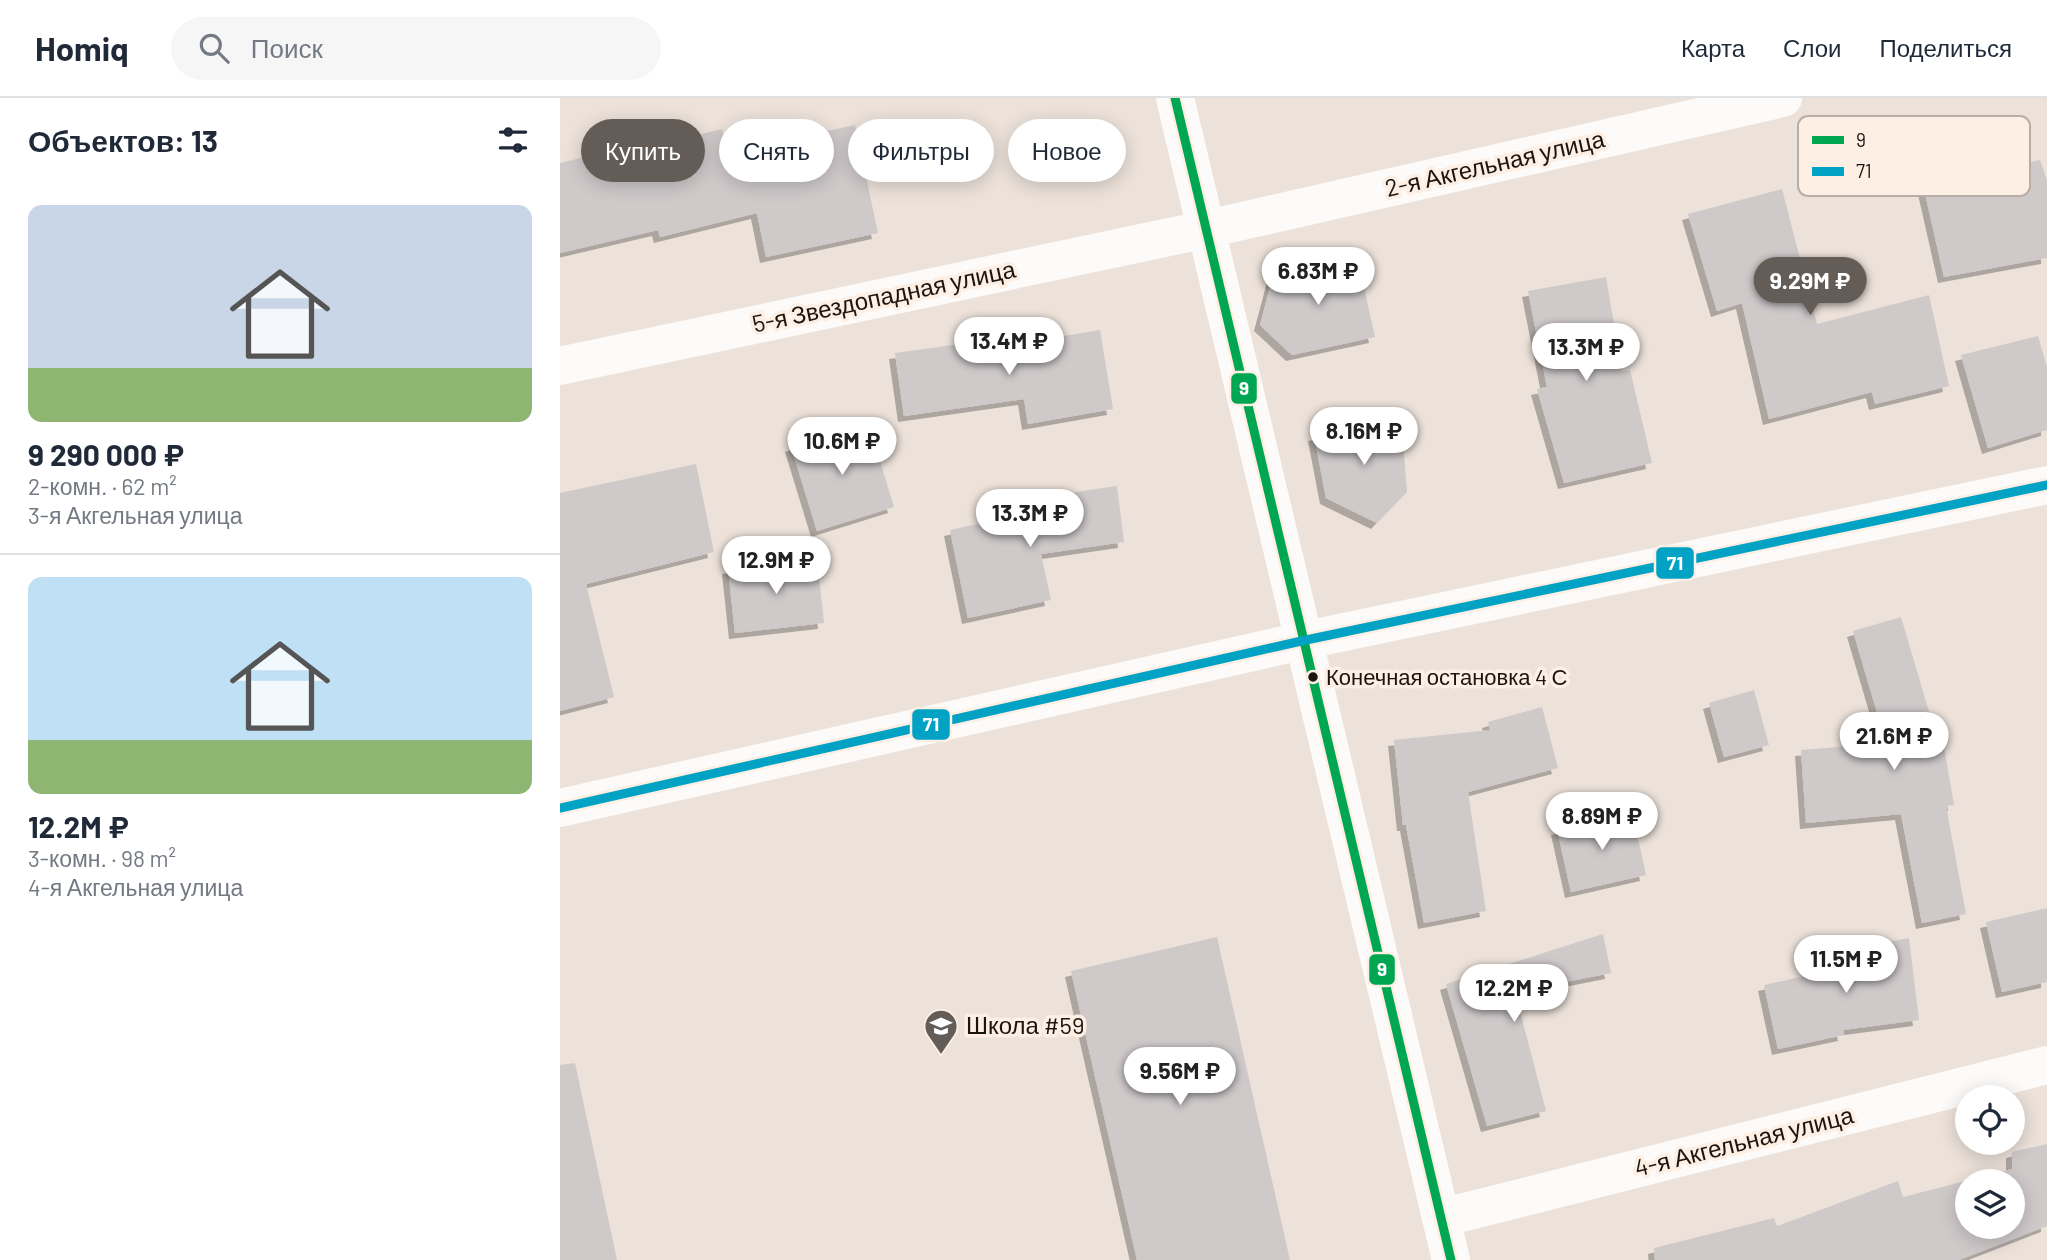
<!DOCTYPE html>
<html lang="ru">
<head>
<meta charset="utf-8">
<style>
	body { margin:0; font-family:Barlow,sans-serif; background:#f6f6f7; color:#1f2937; height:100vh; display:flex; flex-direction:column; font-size:26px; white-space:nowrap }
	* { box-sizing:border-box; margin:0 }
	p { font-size:23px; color:#747a83 }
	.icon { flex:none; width:38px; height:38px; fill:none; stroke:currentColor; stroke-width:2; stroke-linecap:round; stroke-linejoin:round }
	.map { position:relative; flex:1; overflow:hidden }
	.details { display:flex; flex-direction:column; background:#fff; width:560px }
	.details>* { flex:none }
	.banner { position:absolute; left:21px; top:21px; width:665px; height:63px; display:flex; gap:14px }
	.controls { position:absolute; left:1395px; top:987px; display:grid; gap:14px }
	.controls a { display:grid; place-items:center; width:70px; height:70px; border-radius:50%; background:#fff; box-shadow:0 4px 18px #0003; font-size:35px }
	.price { position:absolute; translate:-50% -60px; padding:0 16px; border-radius:24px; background:#fff; color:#222; font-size:23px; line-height:46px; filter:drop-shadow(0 2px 4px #0008) }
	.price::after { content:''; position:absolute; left:50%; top:42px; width:21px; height:16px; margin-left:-10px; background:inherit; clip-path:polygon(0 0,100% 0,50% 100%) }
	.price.selected { background:#645d57; color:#fff }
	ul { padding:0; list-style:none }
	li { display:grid; align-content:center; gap:14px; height:371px; padding:0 28px }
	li+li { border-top:2px solid #e0e1e3 }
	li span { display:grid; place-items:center; height:217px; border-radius:14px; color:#555 }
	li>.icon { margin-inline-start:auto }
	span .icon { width:126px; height:126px; fill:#fffc; stroke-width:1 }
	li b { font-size:30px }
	h2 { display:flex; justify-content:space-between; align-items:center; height:84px; padding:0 28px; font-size:30px }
	.tag { padding:0 24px; border-radius:32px; background:#fff; box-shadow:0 4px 18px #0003; font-size:24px; line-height:63px }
	.tag.selected { background:#645d57; color:#fff }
	header { display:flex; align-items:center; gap:42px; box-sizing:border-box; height:98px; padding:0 35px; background:#fff; border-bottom:2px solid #e0e1e3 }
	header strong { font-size:33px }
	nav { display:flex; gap:38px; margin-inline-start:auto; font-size:24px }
	.search { width:490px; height:63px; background:#f6f6f7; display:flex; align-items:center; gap:18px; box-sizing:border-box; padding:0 24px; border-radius:38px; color:#747a83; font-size:26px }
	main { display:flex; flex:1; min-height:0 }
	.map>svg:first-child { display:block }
</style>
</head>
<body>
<header>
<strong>Homiq</strong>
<div class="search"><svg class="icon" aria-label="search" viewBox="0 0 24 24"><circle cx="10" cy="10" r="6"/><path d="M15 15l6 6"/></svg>Поиск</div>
<nav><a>Карта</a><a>Слои</a><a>Поделиться</a></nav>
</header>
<main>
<section class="details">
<h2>Объектов: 13<svg class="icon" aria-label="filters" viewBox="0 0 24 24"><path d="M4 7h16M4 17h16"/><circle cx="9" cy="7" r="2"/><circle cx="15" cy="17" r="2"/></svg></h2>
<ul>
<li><span style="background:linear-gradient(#c9d6e8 75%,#8fb573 0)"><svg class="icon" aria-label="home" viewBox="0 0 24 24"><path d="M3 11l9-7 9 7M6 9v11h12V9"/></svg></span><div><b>9 290 000 ₽</b><p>2-комн. · 62 m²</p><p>3-я Акгельная улица</p></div></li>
<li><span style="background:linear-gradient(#bfe0f5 75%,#8fb573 0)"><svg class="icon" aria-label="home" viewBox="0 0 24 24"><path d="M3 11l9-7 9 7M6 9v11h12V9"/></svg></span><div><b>12.2M ₽</b><p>3-комн. · 98 m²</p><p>4-я Акгельная улица</p></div></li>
</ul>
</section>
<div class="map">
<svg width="1487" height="1162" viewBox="0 0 1487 1162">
	<defs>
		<filter id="shadow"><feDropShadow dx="-6" dy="6" stdDeviation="0" flood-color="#0004"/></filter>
	</defs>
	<rect width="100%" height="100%" fill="#ece2da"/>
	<g fill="#cfc9ca" fill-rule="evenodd" filter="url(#shadow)">
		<path d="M295 27 318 135 206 159 197 115 100 139 98 132 0 155V65L54 52 55 57 162 31 168 54Z"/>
		<path d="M1480 62 1487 82V160L1384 179 1363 86Z"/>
		<path d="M1222 91 1257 226 1369 197 1389 288 1315 306 1312 294 1209 321 1182 205 1157 213 1128 116Z"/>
		<path d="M797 158 815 239 732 257 700 227 713 178Z"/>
		<path d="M1046 179 1062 273 1070 272 1092 365 1004 385 977 291 987 289 968 193Z"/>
		<path d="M540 232 553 311 468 326 464 301 344 318 335 255 414 244 415 253Z"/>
		<path d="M1478 238 1487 269V332L1428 350 1401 257Z"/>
		<path d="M841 320 847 394 817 425 766 400 754 337Z"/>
		<path d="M308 324 334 409 257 433 231 348Z"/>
		<path d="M136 366 154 454 26 486 54 599 0 613V395Z"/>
		<path d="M557 388 564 444 481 456 491 502 408 520 390 432 510 406 509 395Z"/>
		<path d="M257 460 264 525 175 535 168 470Z"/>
		<path d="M1341 519 1378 644 1383 643 1394 707 1386 708 1406 816 1362 825 1341 716 1246 725 1241 652 1326 645 1293 533Z"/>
		<path d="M1194 592 1209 647 1164 659 1149 605Z"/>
		<path d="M982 609 998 670 908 694 926 813 864 825 846 727H843L834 642 930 632 928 624Z"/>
		<path d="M1072 713 1086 777 1011 794 997 731Z"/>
		<path d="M1487 810V884L1442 894 1426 824Z"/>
		<path d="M1043 836 1051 875 955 894 986 1013 927 1028 886 886Z"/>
		<path d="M657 839 730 1162H577L511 873Z"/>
		<path d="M1349 840 1359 922 1283 932 1284 937 1218 951 1204 887 1272 872 1270 855Z"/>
		<path d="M15 965 57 1162H0V967Z"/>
		<path d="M1487 1046V1128L1399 1162H1095L1094 1150 1214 1120 1217 1128 1338 1083 1343 1099 1452 1071V1054ZM1407 1083H1452V1129H1407Z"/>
	</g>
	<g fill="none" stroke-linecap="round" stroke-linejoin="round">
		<g stroke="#fcfbf9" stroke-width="38">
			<path d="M0 268 647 131 1223 0"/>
			<path d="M0 710 746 542 1487 387"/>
			<path d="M881 1120 1487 967"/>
		</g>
		<path stroke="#fcfbf9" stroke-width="38" d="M615 0 891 1162"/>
		<defs>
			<path id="bus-1" d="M615 0 891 1162"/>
			<path id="bus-2" d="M0 710 746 542 1487 387"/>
		</defs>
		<use href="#bus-1" stroke="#fdefe4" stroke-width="14"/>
		<use href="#bus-2" stroke="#fdefe4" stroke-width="14"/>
		<use href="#bus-1" stroke="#00a651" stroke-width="9"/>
		<use href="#bus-2" stroke="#01a2c4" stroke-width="9"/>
	</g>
	<defs>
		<symbol id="school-pin" viewBox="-11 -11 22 30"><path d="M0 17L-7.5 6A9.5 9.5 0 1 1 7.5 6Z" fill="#645d57" stroke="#fdefe4"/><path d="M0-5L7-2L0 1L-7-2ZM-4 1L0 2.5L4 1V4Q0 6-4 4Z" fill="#fff"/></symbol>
	</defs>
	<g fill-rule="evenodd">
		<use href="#school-pin" x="362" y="909" width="38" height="52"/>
	</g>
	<circle fill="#1b1510" stroke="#fdefe4" stroke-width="2.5" cx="753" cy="579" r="6"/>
	<g text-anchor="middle" stroke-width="7" stroke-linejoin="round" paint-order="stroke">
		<g font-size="22" fill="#1b1510" stroke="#fdefe4" text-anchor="start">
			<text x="766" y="587">Конечная остановка 4 С</text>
		</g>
		<g font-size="24" fill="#1b1510" stroke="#fdefe4">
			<text transform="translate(935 66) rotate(-13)" y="8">2-я Акгельная улица</text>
			<text transform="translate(324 199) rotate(-12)" y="8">5-я Звездопадная улица</text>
			<text transform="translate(1184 1044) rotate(-14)" y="8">4-я Акгельная улица</text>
		</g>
		<g font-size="24" fill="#1b1510" stroke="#fdefe4" text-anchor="start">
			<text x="406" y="936">Школа #59</text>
		</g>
	</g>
	<rect x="1238" y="18" width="232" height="80" rx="10" fill="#fdefe4" stroke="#b9aea4" stroke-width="2"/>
	<rect x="1252" y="38" width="32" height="8" fill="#00a651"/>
	<rect x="1252" y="69" width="32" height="9" fill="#01a2c4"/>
	<g font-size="19" fill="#1b1510">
		<text x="1296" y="49">9</text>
		<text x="1296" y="80">71</text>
	</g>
	<g stroke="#fdefe4" stroke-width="2.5">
		<rect x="670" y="274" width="28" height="33" rx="7" fill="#00a651"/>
		<rect x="1095" y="448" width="40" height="34" rx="7" fill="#01a2c4"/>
		<rect x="351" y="610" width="40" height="33" rx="7" fill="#01a2c4"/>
		<rect x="808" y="855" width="28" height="33" rx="7" fill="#00a651"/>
	</g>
	<g font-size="19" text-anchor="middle" font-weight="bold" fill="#fff">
		<text x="684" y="297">9</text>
		<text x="1115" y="472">71</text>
		<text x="371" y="633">71</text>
		<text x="822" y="878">9</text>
	</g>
</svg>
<div class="controls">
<a><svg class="icon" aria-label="locate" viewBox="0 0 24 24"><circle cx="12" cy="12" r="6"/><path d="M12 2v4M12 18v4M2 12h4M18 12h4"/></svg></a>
<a><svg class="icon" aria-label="layers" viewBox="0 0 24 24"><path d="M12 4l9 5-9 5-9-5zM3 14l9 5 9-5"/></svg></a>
</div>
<b class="price" style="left:758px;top:209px">6.83M ₽</b>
<b class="price selected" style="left:1250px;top:219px">9.29M ₽</b>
<b class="price" style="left:449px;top:279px">13.4M ₽</b>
<b class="price" style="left:1026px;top:285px">13.3M ₽</b>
<b class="price" style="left:804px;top:369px">8.16M ₽</b>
<b class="price" style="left:282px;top:379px">10.6M ₽</b>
<b class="price" style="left:470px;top:451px">13.3M ₽</b>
<b class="price" style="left:216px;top:498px">12.9M ₽</b>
<b class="price" style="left:1334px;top:674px">21.6M ₽</b>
<b class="price" style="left:1042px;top:754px">8.89M ₽</b>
<b class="price" style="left:1286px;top:897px">11.5M ₽</b>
<b class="price" style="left:954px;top:926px">12.2M ₽</b>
<b class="price" style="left:620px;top:1009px">9.56M ₽</b>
<div class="banner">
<a class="tag selected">Купить</a>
<a class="tag">Снять</a>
<a class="tag">Фильтры</a>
<a class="tag">Новое</a>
</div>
</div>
</main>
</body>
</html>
